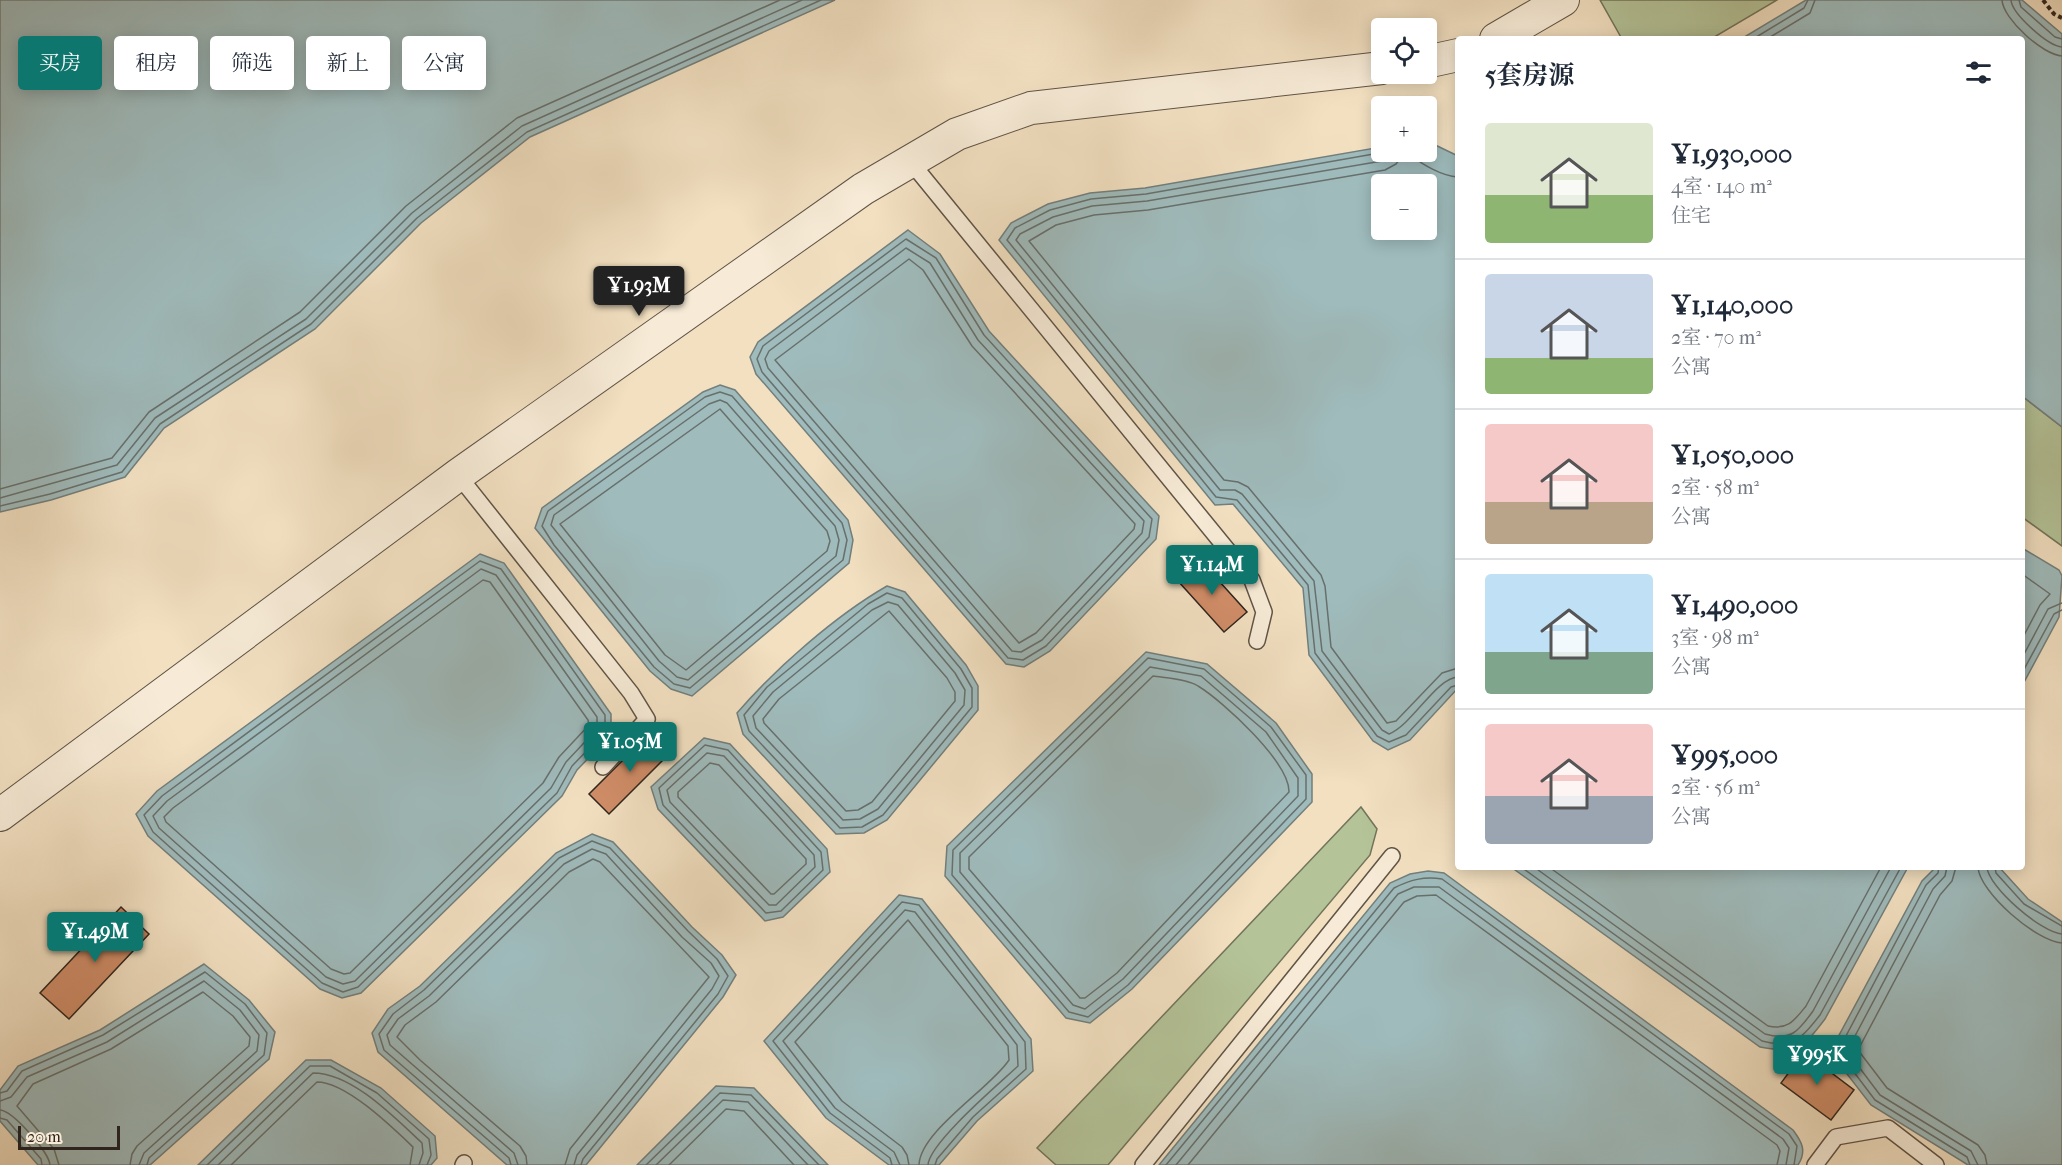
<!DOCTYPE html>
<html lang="zh">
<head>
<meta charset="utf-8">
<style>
	body { margin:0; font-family:"IM FELL French Canon","Noto Serif SC",serif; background:#f2f2f3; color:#1f2937; height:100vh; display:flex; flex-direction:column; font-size:22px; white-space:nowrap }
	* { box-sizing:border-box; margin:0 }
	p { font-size:20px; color:#747a83 }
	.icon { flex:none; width:33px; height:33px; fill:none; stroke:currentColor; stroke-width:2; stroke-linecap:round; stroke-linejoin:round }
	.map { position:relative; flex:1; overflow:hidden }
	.drawer { position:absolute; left:1455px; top:36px; width:570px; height:834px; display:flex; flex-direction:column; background:#fff; border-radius:6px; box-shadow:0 3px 15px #0003 }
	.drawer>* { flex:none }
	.top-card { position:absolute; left:18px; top:36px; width:570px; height:54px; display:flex; gap:12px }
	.buttons { position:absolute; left:1371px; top:18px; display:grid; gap:12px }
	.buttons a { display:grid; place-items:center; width:66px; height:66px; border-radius:6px; background:#fff; box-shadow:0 3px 15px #0003; font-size:30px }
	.scale { position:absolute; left:18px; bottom:15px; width:102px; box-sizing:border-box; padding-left:6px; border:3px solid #2f251e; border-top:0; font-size:16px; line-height:21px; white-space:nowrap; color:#2f251e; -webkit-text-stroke:4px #f7ebd7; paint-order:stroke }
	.price { position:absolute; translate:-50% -51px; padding:0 14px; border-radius:6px; background:#0f766e; color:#fff; font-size:20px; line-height:39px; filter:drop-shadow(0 2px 3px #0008) }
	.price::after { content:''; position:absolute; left:50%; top:36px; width:18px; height:14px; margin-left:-9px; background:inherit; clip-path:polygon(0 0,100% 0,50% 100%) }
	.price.on { background:#222; color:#fff }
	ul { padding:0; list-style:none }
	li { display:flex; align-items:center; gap:18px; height:150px; padding:0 30px }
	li+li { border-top:2px solid #e0e1e3 }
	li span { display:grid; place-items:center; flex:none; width:168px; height:120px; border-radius:6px; color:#555 }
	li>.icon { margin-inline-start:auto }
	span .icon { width:72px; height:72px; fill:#fffc; stroke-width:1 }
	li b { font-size:26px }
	h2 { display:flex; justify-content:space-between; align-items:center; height:72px; padding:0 30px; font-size:26px }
	.tag { padding:0 21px; border-radius:6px; background:#fff; box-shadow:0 3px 15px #0003; font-size:21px; line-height:54px }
	.tag.on { background:#0f766e; color:#fff }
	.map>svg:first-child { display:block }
</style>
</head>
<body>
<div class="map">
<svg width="2062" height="1165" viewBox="0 0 2062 1165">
	<rect width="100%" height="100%" fill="#f2e0c1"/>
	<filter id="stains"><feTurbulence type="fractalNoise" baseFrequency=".00333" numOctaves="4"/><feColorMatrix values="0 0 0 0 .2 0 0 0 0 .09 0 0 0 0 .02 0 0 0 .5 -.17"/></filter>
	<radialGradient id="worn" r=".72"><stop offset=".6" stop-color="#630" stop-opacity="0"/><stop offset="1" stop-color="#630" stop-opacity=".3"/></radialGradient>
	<g fill="#b4c398" stroke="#72745b" stroke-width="1.5">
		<path d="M1600 0H1777L1711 39H1622Z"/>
		<path d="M2022 396 2062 427V546L2022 517Z"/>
		<path d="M1361 807 1377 829 1370 855 1108 1165H1056L1037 1148Z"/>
	</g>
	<g fill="#9fbbbc" stroke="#727f7d" stroke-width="1.5" fill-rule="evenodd">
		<path d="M0 0H835L530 137 421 223 315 329 164 428 125 477 51 500 0 512Z"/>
		<path d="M1806 0H2022L2062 34V427L2022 396V39H1741Z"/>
		<path d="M1427 141 1458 156V688L1410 740 1388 750 1373 741 1309 655 1303 588 1233 504 1215 505 999 240 1011 223 1048 204 1090 193 1145 188 1381 147 1382 152H1426ZM1382 184H1426V230H1382Z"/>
		<path d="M908 230 940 254 989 331 1159 516 1156 539 1050 651 1024 667 1006 664 756 374 750 357 758 342Z"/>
		<path d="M720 385 735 390 848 520 853 540 849 563 692 696 671 689 650 671 535 528 542 508 703 392Z"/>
		<path d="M2022 548 2059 570 2062 576 2059 617 2022 686Z"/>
		<path d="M480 554 504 563 611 714V735L577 770 562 796 361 993 342 998 320 989 148 836 136 814 157 791Z"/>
		<path d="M887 586 905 592 966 665 978 686V710L887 820 864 833 836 834 743 734 737 713C776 668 835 616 887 586Z"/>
		<path d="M1146 652 1207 664 1276 723 1312 774V802L1132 989 1090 1023 1066 1018 945 876 947 846Z"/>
		<path d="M704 738 730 744 827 849 830 872 783 917 765 921 658 809 651 787Z"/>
		<path d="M592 834 613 842 692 927 722 955 736 975 723 997 586 1165H507L378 1052 372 1033 388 1009 420 986 556 853Z"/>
		<path d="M1511 867H1908L1825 1019C1803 1048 1797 1054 1760 1047Z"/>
		<path d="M1936 867H1999L2028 899 2062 922V1165H1968L1871 1105 1830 1052 1922 881Z"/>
		<path d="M1428 871 1444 873 1793 1130C1802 1142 1807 1151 1798 1165H1159L1390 883 1410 874Z"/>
		<path d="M899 895 922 899 1031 1039 1033 1071 977 1121 939 1165H889L826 1118 764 1041Z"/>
		<path d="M204 964 249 1000 275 1032 269 1059 150 1165H38L0 1121V1090L18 1066 100 1030Z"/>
		<path d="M306 1060H331L381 1088 435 1136 437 1158 431 1165H198Z"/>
		<path d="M716 1086 754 1088 828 1165H637Z"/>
	</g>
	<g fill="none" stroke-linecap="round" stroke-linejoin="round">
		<g stroke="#67706d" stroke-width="1.5">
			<path d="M2002 0C2003 19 2043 55 2062 56"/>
			<path d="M2011 0C2012 14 2048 46 2062 47"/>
			<path d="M2019 0 2021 7 2055 37 2062 39"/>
			<path d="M1753 39 1804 8 1808 0"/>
			<path d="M1767 39 1810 13 1815 0"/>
			<path d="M1385 152 1146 194 1091 199 1050 210 1015 228 1007 240 1216 497 1237 500 1308 585 1315 653 1377 736 1389 742 1406 735 1451 687 1458 685"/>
			<path d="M1394 152 1382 161 1147 201 1092 206 1053 217 1020 234 1016 240 1220 490H1235L1242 494 1314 581 1322 651 1382 730 1389 734C1413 724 1436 678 1458 677"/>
			<path d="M1458 177C1439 176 1420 162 1405 152L1396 164 1385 170 1148 210 1094 215 1056 225 1029 241 1224 480 1238 482 1248 487 1321 575 1325 586 1331 647 1387 723 1396 721 1442 673 1458 668"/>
			<path d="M906 239 936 258 984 335 1152 519 1149 537 1046 646 1023 660 1008 658 762 372 757 359 763 346Z"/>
			<path d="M906 248 930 263 978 340 1144 521 1142 533 1042 640 1021 652 1012 651 768 368 765 359 769 351Z"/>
			<path d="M909 259 923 270 972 346 1135 524 1134 529 1036 633 1019 643 775 360Z"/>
			<path d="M720 392 732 396 842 523 847 540 843 560 690 688 674 684 654 667 554 545 542 526 548 511 705 397Z"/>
			<path d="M720 400 727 403 835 526 839 540 836 556 688 680 677 677 659 661 551 525 554 515 709 404Z"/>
			<path d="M720 409 827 531 830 541 827 551 686 670 665 655 560 524Z"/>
			<path d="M0 489 112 458 149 412 300 312 406 206 517 118 780 0"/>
			<path d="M0 498 117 465 155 418 306 319 412 213 522 126 802 0"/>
			<path d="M0 506 50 494 122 472 160 424 311 324 417 218 527 132 821 0"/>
			<path d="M480 561 501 569 605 715V732L572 766 557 793 358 987 343 992 322 983 153 832 144 815 162 796Z"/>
			<path d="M481 569 496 575 597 717V729L566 762 551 788 355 981 343 984 326 977 159 828 153 816 167 801Z"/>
			<path d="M2022 574 2050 594 2040 605 2022 639"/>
			<path d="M483 580 490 582 588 720 589 725 559 757 543 783 350 973 344 974 331 969 166 822 164 817 173 808Z"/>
			<path d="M887 593 902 598 961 669 972 688V707L883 815 862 827 840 828 749 731 744 715 767 687 868 604Z"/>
			<path d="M888 602 898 605 955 673 965 690 964 705 878 809 860 819 843 820 756 728 753 716 773 692 872 610Z"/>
			<path d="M889 611 947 678 955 692V701L872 802 858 810 846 811 764 723 763 719 779 699Z"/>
			<path d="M1148 658 1204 669 1271 727 1306 775V799L1128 985 1088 1017 1069 1012 952 875 953 850Z"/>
			<path d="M2022 658 2048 609 2062 603"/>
			<path d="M1150 667 1201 676 1266 732 1298 778V796L1123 979 1085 1009 1073 1005 960 872V853Z"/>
			<path d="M2022 673 2054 614 2062 610"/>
			<path d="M1153 676C1166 678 1188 679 1198 686 1223 701 1290 763 1289 792L1117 973 1085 998H1080L969 869V857Z"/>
			<path d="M705 745 728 750 821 852 823 870 781 911 766 913 663 805 659 788Z"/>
			<path d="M707 753 724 756 814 855 815 867 776 905H769L670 802 667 790Z"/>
			<path d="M710 763 719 765 806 859V864L774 894H771L678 797V792Z"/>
			<path d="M1521 867 1762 1041C1793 1049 1801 1039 1820 1015L1901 867"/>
			<path d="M1534 867 1765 1034C1791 1041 1798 1032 1813 1011L1891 867"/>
			<path d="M1549 867 1768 1026C1788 1030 1794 1021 1806 1006L1881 867"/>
			<path d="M1939 867 1938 873 1926 885 1838 1051 1875 1100 1967 1157 1970 1165"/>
			<path d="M1947 867 1945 876 1933 889 1847 1051 1880 1095 1971 1151 1978 1165"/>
			<path d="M1956 867 1952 881 1940 895 1858 1050 1887 1088 1978 1145 1985 1155 1987 1165"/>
			<path d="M1978 867C1979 892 2037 942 2062 943"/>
			<path d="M1987 867C1988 887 2042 933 2062 934"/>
			<path d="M1995 867 1996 873 2024 904 2062 926"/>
			<path d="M0 1093 7 1091 22 1071 103 1035 205 972 245 1004 267 1033 264 1055 149 1158 147 1165"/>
			<path d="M0 1101 11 1097 27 1077 107 1042 204 981 240 1010 259 1035 257 1051 144 1153 139 1165"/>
			<path d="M0 1110C13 1111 49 1152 50 1165"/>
			<path d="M0 1118 7 1120 41 1159 42 1165"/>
			<path d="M59 1165 54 1149 17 1106 33 1084 111 1049 203 992 233 1016 250 1037 249 1046 137 1146 132 1154 130 1165"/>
			<path d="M207 1165 310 1066H330L377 1093 429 1139 431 1155 427 1165"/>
			<path d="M218 1165 313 1073C352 1073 394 1117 422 1143L423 1153 419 1165"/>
			<path d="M231 1165 317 1082C346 1082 392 1127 413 1147L410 1165"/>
			<path d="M511 1165 509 1158 384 1050 379 1034 393 1014 424 990 559 858 592 841 610 848 688 931 717 959 728 976 718 994 583 1159 581 1165"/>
			<path d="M518 1165 514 1153 390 1045 387 1035 398 1019 429 996 564 864 592 849 606 854 682 937 711 963 719 976 712 989 577 1155 574 1165"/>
			<path d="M527 1165 526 1156 520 1146 420 1060 397 1037 405 1025 436 1002 569 872 593 859 600 862 709 977 570 1149 565 1165"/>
			<path d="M646 1165 720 1093 751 1095 819 1165"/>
			<path d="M656 1165 723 1100 748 1102 808 1165"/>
			<path d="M669 1165 726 1109 744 1111 794 1165"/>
			<path d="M892 1165 890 1158 830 1113 773 1041 902 902 919 905 1025 1042 1026 1069 973 1117 937 1159 935 1165"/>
			<path d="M900 1165 894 1152 835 1108 783 1041 905 910 915 912 1017 1045 1018 1066C1000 1083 929 1143 928 1165"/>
			<path d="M909 1165 907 1155 902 1147 842 1101 795 1042 908 920 1008 1046 1009 1060C991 1088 920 1131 919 1165"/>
			<path d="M1166 1165 1394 888C1410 880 1424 876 1442 879L1789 1134 1797 1146 1794 1165"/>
			<path d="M1176 1165 1398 894 1414 887H1439L1783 1139 1789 1148 1786 1165"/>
			<path d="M1188 1165 1404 902 1417 896 1436 895 1777 1145 1780 1151 1777 1165"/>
		</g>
	</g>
	<g fill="#d08d68" stroke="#2f251e" stroke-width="1.5">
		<path d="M1200 560 1247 612 1224 632 1178 581Z"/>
		<path d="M651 732 671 752 609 814 589 794Z"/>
		<path d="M121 907 149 934 69 1019 40 993Z"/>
		<path d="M1804 1052 1854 1090 1831 1120 1781 1083Z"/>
	</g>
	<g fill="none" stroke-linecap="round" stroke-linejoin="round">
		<defs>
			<g id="lane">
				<path d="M910 161 1252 580 1264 612 1257 641"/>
				<path d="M458 475 631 693 647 719 603 767"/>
				<path d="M463 1165 464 1163"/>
				<path d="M1143 1165 1392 856"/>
				<path d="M1815 1165 1836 1137 1888 1128 1936 1165"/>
			</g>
			<g id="street">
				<path d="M1496 39 1563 0"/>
				<path d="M1426 62 1458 55"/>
				<path d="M0 815 458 475 863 189 957 134 1031 108 1382 68"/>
			</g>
		</defs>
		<use href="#lane" stroke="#605447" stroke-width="18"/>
		<use href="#street" stroke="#605447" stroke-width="34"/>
		<path stroke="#2f251e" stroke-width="4" stroke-dasharray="4.5 3" stroke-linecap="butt" d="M2043 0 2054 14 2062 18"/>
		<use href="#lane" stroke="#f7ebd7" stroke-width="15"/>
		<use href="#street" stroke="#f7ebd7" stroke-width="32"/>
	</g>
	<rect width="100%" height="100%" filter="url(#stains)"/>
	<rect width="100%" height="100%" fill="url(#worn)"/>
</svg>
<div class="buttons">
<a><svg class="icon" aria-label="locate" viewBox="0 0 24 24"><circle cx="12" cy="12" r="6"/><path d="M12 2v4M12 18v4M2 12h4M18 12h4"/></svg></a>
<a>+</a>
<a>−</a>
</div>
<div class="scale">20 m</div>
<b class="price on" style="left:639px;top:317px">¥1.93M</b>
<b class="price" style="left:1212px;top:596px">¥1.14M</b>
<b class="price" style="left:630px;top:773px">¥1.05M</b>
<b class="price" style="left:95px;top:963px">¥1.49M</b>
<b class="price" style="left:1817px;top:1086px">¥995K</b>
<div class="top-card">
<a class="tag on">买房</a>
<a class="tag">租房</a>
<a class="tag">筛选</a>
<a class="tag">新上</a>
<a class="tag">公寓</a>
</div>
<section class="drawer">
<h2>5套房源<svg class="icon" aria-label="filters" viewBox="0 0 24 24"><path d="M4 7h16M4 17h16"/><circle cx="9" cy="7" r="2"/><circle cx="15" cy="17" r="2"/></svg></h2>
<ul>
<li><span style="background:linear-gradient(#dfe7d0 60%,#8fb573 0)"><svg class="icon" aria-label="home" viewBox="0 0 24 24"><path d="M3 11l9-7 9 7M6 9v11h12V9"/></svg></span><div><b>¥1,930,000</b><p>4室 · 140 m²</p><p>住宅</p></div></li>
<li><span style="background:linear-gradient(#c9d6e8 70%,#8fb573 0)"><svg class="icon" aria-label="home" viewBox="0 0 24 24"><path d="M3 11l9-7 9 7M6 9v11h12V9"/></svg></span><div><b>¥1,140,000</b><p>2室 · 70 m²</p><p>公寓</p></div></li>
<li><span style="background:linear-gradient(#f6c9c9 65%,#b9a48a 0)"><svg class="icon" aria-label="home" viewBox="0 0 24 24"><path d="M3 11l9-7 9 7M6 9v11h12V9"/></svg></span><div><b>¥1,050,000</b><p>2室 · 58 m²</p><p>公寓</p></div></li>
<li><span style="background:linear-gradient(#bfe0f5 65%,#7fa58c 0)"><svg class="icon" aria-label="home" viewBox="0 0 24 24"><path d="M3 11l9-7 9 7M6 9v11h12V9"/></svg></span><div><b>¥1,490,000</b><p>3室 · 98 m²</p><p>公寓</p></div></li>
<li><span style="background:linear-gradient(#f6c9c9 60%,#9aa5b1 0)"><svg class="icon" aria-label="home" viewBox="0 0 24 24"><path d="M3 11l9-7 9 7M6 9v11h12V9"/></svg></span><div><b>¥995,000</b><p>2室 · 56 m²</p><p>公寓</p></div></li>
</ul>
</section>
</div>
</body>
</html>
